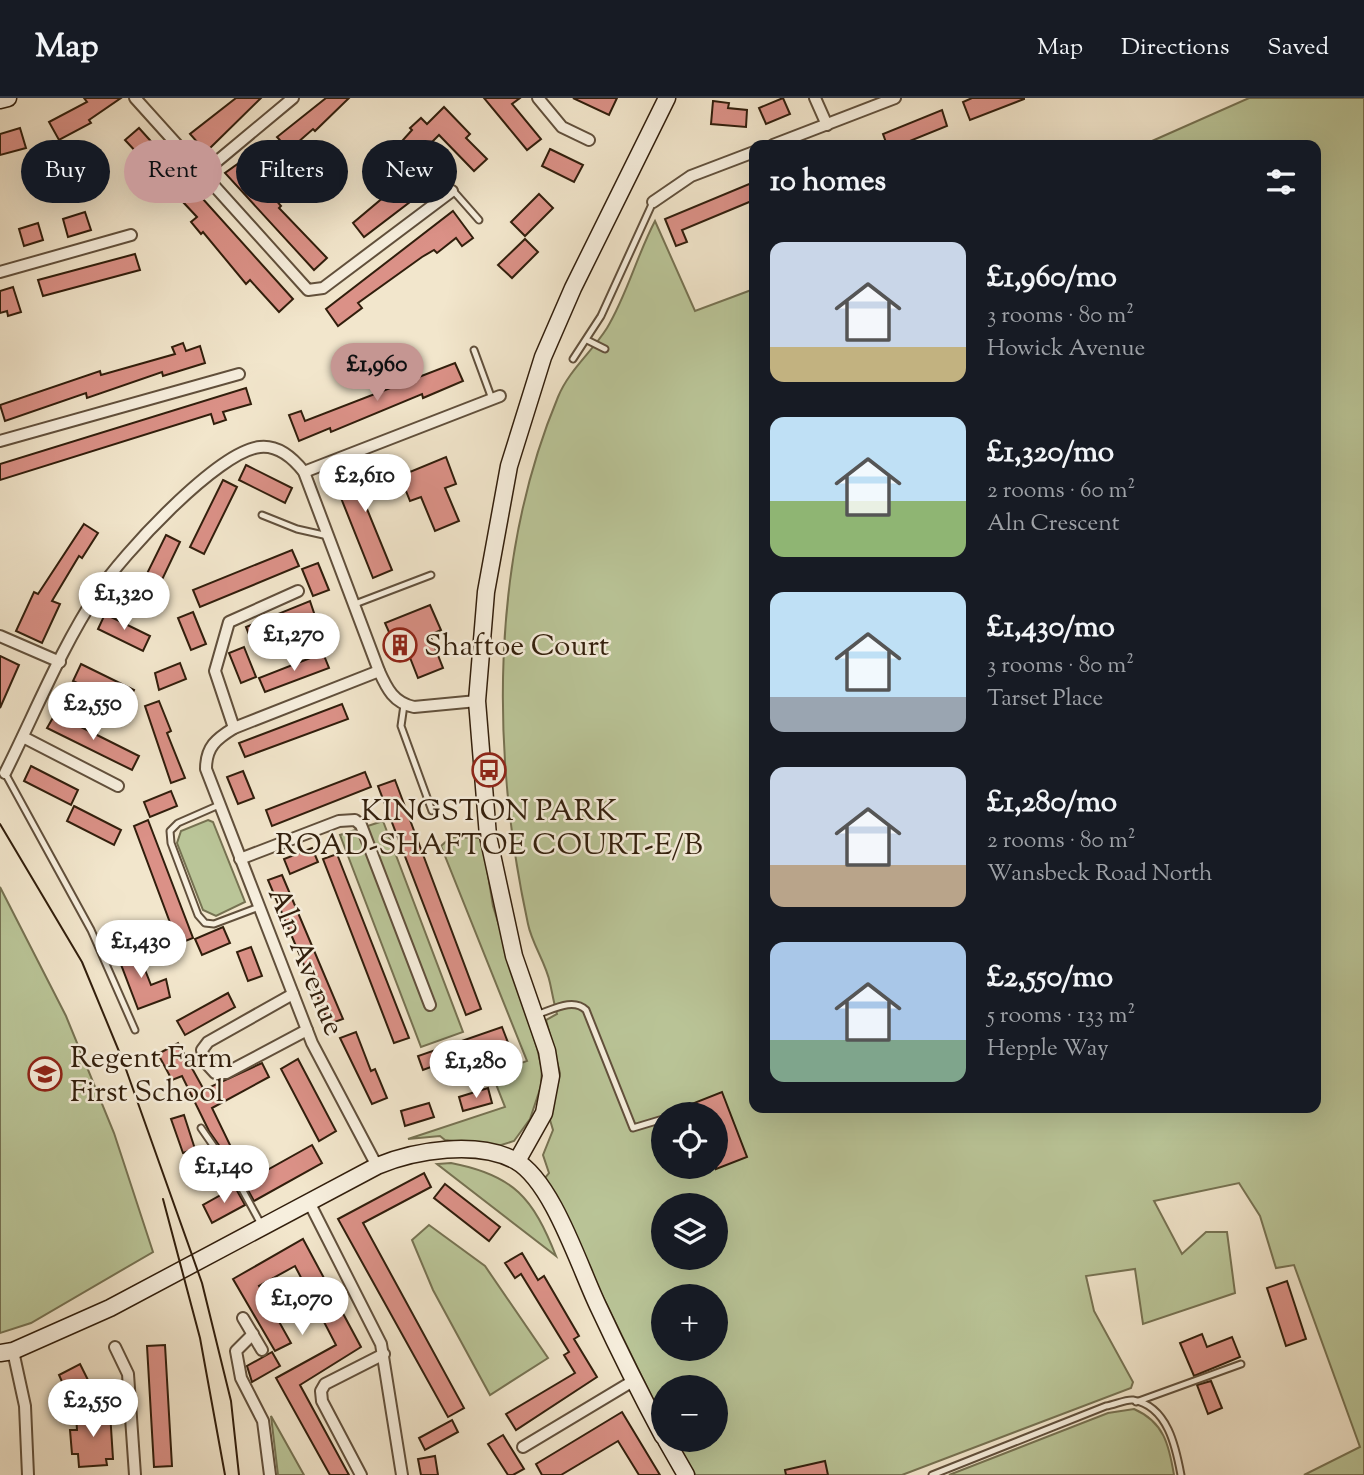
<!DOCTYPE html>
<html lang="en">
<head>
<meta charset="utf-8">
<style>
	body { margin:0; font-family:"Sorts Mill Goudy",serif; background:#20242c; color:#f1f3f6; height:100vh; display:flex; flex-direction:column; font-size:26px; white-space:nowrap }
	* { box-sizing:border-box; margin:0 }
	p { font-size:23px; color:#9ea1a6 }
	.icon { flex:none; width:38px; height:38px; fill:none; stroke:currentColor; stroke-width:2; stroke-linecap:round; stroke-linejoin:round }
	.map { position:relative; flex:1; overflow:hidden }
	.drawer { position:absolute; left:749px; top:42px; width:572px; height:973px; display:flex; flex-direction:column; background:#171b24; border-radius:14px; box-shadow:0 7px 28px #0002 }
	.drawer>* { flex:none }
	.guide { position:absolute; left:21px; top:42px; width:623px; height:63px; display:flex; gap:14px }
	.fabs { position:absolute; left:651px; top:1004px; display:grid; gap:14px }
	.fabs a { display:grid; place-items:center; width:77px; height:77px; border-radius:50%; background:#171b24; box-shadow:0 7px 28px #0002; font-size:35px }
	.price { position:absolute; translate:-50% -60px; padding:0 16px; border-radius:24px; background:#fff; color:#222; font-size:23px; line-height:46px; filter:drop-shadow(0 2px 4px #0008) }
	.price::after { content:''; position:absolute; left:50%; top:42px; width:21px; height:16px; margin-left:-10px; background:inherit; clip-path:polygon(0 0,100% 0,50% 100%) }
	.price.current { background:#c59692; color:#111 }
	ul { padding:0; list-style:none }
	li { display:flex; align-items:center; gap:21px; height:175px; padding:0 21px }
	li span { display:grid; place-items:center; flex:none; width:196px; height:140px; border-radius:14px; color:#555 }
	li>.icon { margin-inline-start:auto }
	span .icon { width:84px; height:84px; fill:#fffc; stroke-width:1 }
	li b { font-size:30px }
	h2 { display:flex; justify-content:space-between; align-items:center; height:84px; padding:0 21px; font-size:30px }
	.chip { padding:0 24px; border-radius:32px; background:#171b24; box-shadow:0 7px 28px #0002; font-size:24px; line-height:63px }
	.chip.current { background:#c59692; color:#111 }
	header { display:flex; align-items:center; gap:42px; box-sizing:border-box; height:98px; padding:0 35px; background:#171b24; border-bottom:2px solid #363941 }
	header strong { font-size:33px }
	nav { display:flex; gap:38px; margin-inline-start:auto; font-size:24px }
	.map>svg:first-child { display:block }
</style>
</head>
<body>
<header>
<strong>Map</strong>
<nav><a>Map</a><a>Directions</a><a>Saved</a></nav>
</header>
<div class="map">
<svg width="1364" height="1377" viewBox="0 0 1364 1377">
	<rect width="100%" height="100%" fill="#f2e6cc"/>
	<filter id="stains"><feTurbulence type="fractalNoise" baseFrequency=".00286" numOctaves="4"/><feColorMatrix values="0 0 0 0 .2 0 0 0 0 .09 0 0 0 0 .02 0 0 0 .5 -.17"/></filter>
	<radialGradient id="worn" r=".72"><stop offset=".6" stop-color="#630" stop-opacity="0"/><stop offset="1" stop-color="#630" stop-opacity=".3"/></radialGradient>
	<g fill="#bac598" stroke="#767252" stroke-width="2" fill-rule="evenodd">
		<path d="M1249 0H1364V1377H1304L1360 1349 1294 1167 1276 1170 1260 1118 1239 1085 1154 1103 1182 1156 1206 1134H1227L1235 1195 1143 1226 1135 1171 1086 1178 1094 1213 1133 1284 1131 1290 902 1377H695L675 1342H716V1290H663V1322L545 1080 549 1075 543 1057 553 1032 550 1022 560 975 546 922 557 916C554 906 552 894 550 885 546 865 532 846 528 826 491 655 490 462 558 299 569 272 592 254 607 230 627 197 637 157 655 123L695 213 754 191V1010H1316V47H1143ZM663 1017H716V1069H663ZM663 1108H716V1160H663ZM663 1199H716V1251H663Z"/>
		<path d="M208 722 213 724 245 804 216 818 203 812 177 745 181 733Z"/>
		<path d="M383 723 463 934 421 949 340 737Z"/>
		<path d="M451 739 482 740 493 808 537 950 542 971 541 988 530 1021 514 1043 498 1048 445 1042 440 1038 408 1041 505 1009 492 976 527 963 441 748Z"/>
		<path d="M0 789 66 918 114 1035 153 1154 31 1225 0 1235Z"/>
		<path d="M451 1065C514 1077 533 1100 556 1158L437 1066Z"/>
		<path d="M429 1127 485 1168 548 1260 490 1297 433 1192 412 1142Z"/>
		<path d="M1134 1311C1164 1324 1169 1347 1174 1377H949L1108 1315Z"/>
		<path d="M271 1318 304 1377H278Z"/>
	</g>
	<g fill="#db9187" stroke="#311e0c" stroke-width="2">
		<path d="M84 0H121L89 22 91 25 59 42 49 24 87 4Z"/>
		<path d="M236 0H261L206 54 190 36Z"/>
		<path d="M326 0H349L315 33 313 31 289 52 277 39Z"/>
		<path d="M484 0H520L512 6 541 41 527 52Z"/>
		<path d="M573 0H617L609 17Z"/>
		<path d="M783 0 790 16 766 26 759 10Z"/>
		<path d="M972 0H1024V1L970 22 963 4Z"/>
		<path d="M713 3 729 5 728 10 747 12 746 29 711 26Z"/>
		<path d="M444 9 470 36 466 40 487 61 474 73 439 37 419 57 422 60 411 70 396 55 406 45 403 42 412 32 410 30 421 20 427 26Z"/>
		<path d="M942 12 947 28 900 47H887L883 36Z"/>
		<path d="M20 30 26 50 0 57V36Z"/>
		<path d="M139 30 293 201 279 214 250 182 246 186 203 134 201 136 191 124 197 119 125 42Z"/>
		<path d="M550 51 583 67 574 84 542 68Z"/>
		<path d="M250 57 259 66 251 73 281 108 279 110 327 160 314 172 225 75Z"/>
		<path d="M410 77 423 94 364 139 353 125Z"/>
		<path d="M754 84V102L682 132 687 144 676 148 665 121Z"/>
		<path d="M539 96 553 110 525 138 511 124Z"/>
		<path d="M453 113 473 140 462 148 456 140 437 155 434 152 422 159 358 205 362 210 338 228 326 211Z"/>
		<path d="M85 114 91 132 68 139 63 121Z"/>
		<path d="M38 125 43 142 24 148 19 131Z"/>
		<path d="M525 141 538 154 512 180 498 167Z"/>
		<path d="M135 156 140 172 43 198 38 182Z"/>
		<path d="M13 189 21 214 8 218 7 213 0 215V193Z"/>
		<path d="M183 245 186 253 200 248 205 265 163 278 162 274 87 300 86 295 5 323 0 307 100 273 101 277 175 256 172 249Z"/>
		<path d="M455 265 463 283 423 300 422 296 331 334 330 330 299 343 289 317 301 313 305 323Z"/>
		<path d="M246 290 251 306 223 314 226 322 214 326 211 316 0 382V366Z"/>
		<path d="M446 359 456 386 445 390 459 423 435 433 421 399 410 403 400 378Z"/>
		<path d="M383 362 391 382 360 394 392 472 373 480 335 385Z"/>
		<path d="M246 367 292 390 285 405 239 382Z"/>
		<path d="M223 382 237 389 204 456 190 449Z"/>
		<path d="M84 426 98 435 82 460 79 458 52 503 60 506 42 545 16 533 34 494 38 496Z"/>
		<path d="M166 437 180 444 149 509 134 502Z"/>
		<path d="M292 452 299 468 200 509 193 492Z"/>
		<path d="M318 465 329 492 313 498 302 471Z"/>
		<path d="M310 503 315 518 252 544 246 529Z"/>
		<path d="M430 507 441 532 430 537 443 570 418 580 405 547 396 550 385 525Z"/>
		<path d="M193 514 206 546 191 552 178 520Z"/>
		<path d="M105 516 150 538 143 553 98 531Z"/>
		<path d="M244 549 256 579 241 585 229 555Z"/>
		<path d="M323 555 329 570 265 594 259 580Z"/>
		<path d="M0 558 19 567 0 610Z"/>
		<path d="M180 565 186 581 159 592 155 575Z"/>
		<path d="M81 566 134 592 126 609 73 583Z"/>
		<path d="M159 603 171 633 167 635 185 680 171 685 145 608Z"/>
		<path d="M342 606 348 621 245 659 239 645Z"/>
		<path d="M55 616 139 658 132 672 47 630Z"/>
		<path d="M31 668 78 692 71 707 24 683Z"/>
		<path d="M243 673 254 700 238 706 227 679Z"/>
		<path d="M365 674 371 689 272 728 266 712Z"/>
		<path d="M395 682 481 911 466 917 378 688Z"/>
		<path d="M171 693 177 708 150 719 144 704Z"/>
		<path d="M74 708 121 732 114 747 67 723Z"/>
		<path d="M148 722 193 840 178 846 134 728Z"/>
		<path d="M312 750 318 764 290 776 284 761Z"/>
		<path d="M337 756 409 940 394 945 323 761Z"/>
		<path d="M282 777 343 921 329 926 268 782Z"/>
		<path d="M223 829 230 845 202 857 195 841Z"/>
		<path d="M136 849 151 887 166 881 170 899 138 911 117 856Z"/>
		<path d="M251 849 262 878 248 883 237 854Z"/>
		<path d="M228 895 235 909 185 937 177 923Z"/>
		<path d="M502 929 514 960 500 965 492 946 423 972 418 958Z"/>
		<path d="M356 934 371 973 375 971 387 1000 372 1006 340 940Z"/>
		<path d="M178 945 204 992 262 965 269 979 212 1010 231 1049 223 1053 209 1033 182 978 172 982 158 956Z"/>
		<path d="M298 961 336 1033 319 1043 281 971Z"/>
		<path d="M488 990 492 1005 463 1013 459 999Z"/>
		<path d="M722 994 747 1059 716 1071V1017H692L689 1007Z"/>
		<path d="M429 1005 434 1019 405 1028 401 1013Z"/>
		<path d="M184 1017 195 1051 183 1055 171 1021Z"/>
		<path d="M312 1047 322 1065 254 1103 244 1085Z"/>
		<path d="M424 1075 431 1089 363 1125 464 1310 448 1319 338 1121Z"/>
		<path d="M445 1086 500 1129 489 1143 434 1100Z"/>
		<path d="M235 1089 245 1107 212 1125 203 1107Z"/>
		<path d="M303 1141 361 1249 300 1287 349 1377H330L276 1280 336 1247 295 1168 259 1188 291 1245 275 1253 233 1181Z"/>
		<path d="M522 1155 538 1182 544 1178 579 1238 574 1241 597 1279 516 1332 506 1316 575 1275 564 1257 569 1254 521 1176 515 1180 505 1165Z"/>
		<path d="M1287 1183 1306 1241 1286 1248 1267 1190Z"/>
		<path d="M1202 1236 1207 1249 1232 1239 1240 1259 1194 1278 1180 1245Z"/>
		<path d="M165 1247 172 1368 154 1369 147 1248Z"/>
		<path d="M272 1254 280 1268 252 1284 247 1268Z"/>
		<path d="M80 1266 90 1286 68 1297 59 1277Z"/>
		<path d="M1211 1283 1222 1310 1208 1316 1197 1287Z"/>
		<path d="M110 1314 113 1361H106L107 1367 79 1369 78 1356H72L70 1332H77L76 1316Z"/>
		<path d="M622 1314 660 1377H639L618 1343 561 1377H542L536 1366Z"/>
		<path d="M452 1322 458 1334 425 1352 419 1340Z"/>
		<path d="M503 1337 524 1371 513 1377H508L488 1346Z"/>
		<path d="M435 1358 438 1377H421L418 1361Z"/>
		<path d="M825 1363 828 1377H786L785 1372Z"/>
	</g>
	<g fill="none" stroke-linecap="round" stroke-linejoin="round">
		<defs>
			<g id="lane">
				<path d="M427 63 479 122"/>
				<path d="M587 242 605 251"/>
				<path d="M474 252 492 301"/>
				<path d="M573 261 601 218 653 104"/>
				<path d="M262 417 297 431 328 438"/>
				<path d="M355 506 431 477"/>
				<path d="M404 607 401 628 432 713"/>
				<path d="M5 675 91 832 135 932"/>
				<path d="M219 707 178 725 170 733 171 745 198 817 205 825 214 826 259 809"/>
				<path d="M536 917C552 912 573 899 586 912L633 1030 663 1021"/>
				<path d="M201 1030 237 1082 261 1126"/>
				<path d="M1136 1304 1241 1266"/>
				<path d="M932 1377 1106 1308C1114 1307 1126 1301 1133 1302 1168 1308 1176 1350 1181 1377"/>
			</g>
			<g id="street">
				<path d="M135 0 308 192 323 190 452 93"/>
				<path d="M538 0 562 29 589 42"/>
				<path d="M815 0 827 27"/>
				<path d="M773 47 895 0"/>
				<path d="M203 75 293 0"/>
				<path d="M653 104 691 78 754 54"/>
				<path d="M0 174 131 137"/>
				<path d="M0 343 239 276"/>
				<path d="M304 374 500 298"/>
				<path d="M0 538 60 564"/>
				<path d="M234 630 215 573 229 524 298 493"/>
				<path d="M23 639 118 688"/>
				<path d="M5 675C35 615 61 550 98 494 121 458 218 353 260 349 279 347 293 360 304 374L379 573C387 591 394 605 414 609L477 603"/>
				<path d="M240 761 339 723 355 722 361 727 430 907"/>
				<path d="M293 896 208 944 202 952 205 964 215 975H226L307 932"/>
				<path d="M377 1068 312 945 206 671C206 649 216 641 234 630L379 573"/>
				<path d="M309 1104 381 1246 402 1377"/>
				<path d="M243 1220 262 1252"/>
				<path d="M253 1236 236 1253 241 1280 263 1323 270 1377"/>
				<path d="M115 1249 128 1276 135 1377"/>
				<path d="M13 1253 25 1308 28 1377"/>
				<path d="M523 1349 633 1283"/>
				<path d="M361 1377 322 1303 321 1293 325 1286 384 1256"/>
			</g>
			<g id="secondary">
				<path d="M0 2 8 0"/>
				<path d="M517 1063 544 1015 551 978 547 953 514 858 488 738 477 603 486 494 509 368 543 259 573 190 667 0"/>
				<path d="M0 1255 13 1253 110 1210 377 1068C415 1052 478 1042 516 1063 553 1084 580 1171 599 1210 619 1253 640 1295 663 1338"/>
				<path d="M666 1342 686 1377"/>
			</g>
		</defs>
		<use href="#lane" stroke="#61503c" stroke-width="9"/>
		<use href="#street" stroke="#61503c" stroke-width="14"/>
		<use href="#secondary" stroke="#311e0c" stroke-width="19"/>
		<use href="#lane" stroke="#f7efde" stroke-width="5"/>
		<use href="#street" stroke="#f7efde" stroke-width="10"/>
		<use href="#secondary" stroke="#f7efde" stroke-width="16"/>
		<g stroke="#311e0c" stroke-width="2">
			<path d="M0 726 82 864 123 963 202 1185 231 1303 239 1377"/>
			<path d="M163 1101 200 1240 225 1377"/>
		</g>
	</g>
	<defs>
		<symbol id="building-ring" viewBox="-11 -11 22 22"><circle r="9.5" fill="#f7efde" stroke="#8f2418" stroke-width="1.5"/><path d="M-4-6H4V6H1V3H-1V6H-4ZM-2.5-4.3h1.7v1.8h-1.7ZM.8-4.3h1.7v1.8H.8ZM-2.5-1h1.7V.8h-1.7ZM.8-1h1.7V.8H.8Z" fill="#8f2418"/></symbol>
		<symbol id="bus-ring" viewBox="-11 -11 22 22"><circle r="9.5" fill="#f7efde" stroke="#8f2418" stroke-width="1.5"/><path d="M-5-6H5V4H4V6H2V4H-2V6H-4V4H-5ZM-3.5-4V0h7V-4ZM-3.5 1.2v1.5H-2V1.2ZM2 1.2v1.5H3.5V1.2Z" fill="#8f2418"/></symbol>
		<symbol id="school-ring" viewBox="-11 -11 22 22"><circle r="9.5" fill="#f7efde" stroke="#8f2418" stroke-width="1.5"/><path d="M0-5L7-2L0 1L-7-2ZM-4 1L0 2.5L4 1V4Q0 6-4 4Z" fill="#8f2418"/></symbol>
	</defs>
	<g fill-rule="evenodd">
		<use href="#building-ring" x="381" y="528" width="38" height="38"/>
		<use href="#bus-ring" x="470" y="653" width="38" height="38"/>
		<use href="#school-ring" x="26" y="957" width="38" height="38"/>
	</g>
	<g text-anchor="middle" stroke-width="5" stroke-linejoin="round" paint-order="stroke">
		<g font-size="30" fill="#311e0c" stroke="#f7efde" text-anchor="start">
			<text x="424" y="557">Shaftoe Court</text>
			<text x="489" y="722" text-anchor="middle">KINGSTON PARK<tspan x="489" dy="34">ROAD-SHAFTOE COURT-E/B</tspan></text>
			<text x="70" y="969">Regent Farm<tspan x="70" dy="34">First School</tspan></text>
		</g>
		<g font-size="30" fill="#311e0c" stroke="#f7efde">
			<text transform="translate(307 863) rotate(68)" y="10">Aln Avenue</text>
		</g>
	</g>
	<rect width="100%" height="100%" filter="url(#stains)"/>
	<rect width="100%" height="100%" fill="url(#worn)"/>
</svg>
<div class="fabs">
<a><svg class="icon" aria-label="locate" viewBox="0 0 24 24"><circle cx="12" cy="12" r="6"/><path d="M12 2v4M12 18v4M2 12h4M18 12h4"/></svg></a>
<a><svg class="icon" aria-label="layers" viewBox="0 0 24 24"><path d="M12 4l9 5-9 5-9-5zM3 14l9 5 9-5"/></svg></a>
<a>+</a>
<a>−</a>
</div>
<b class="price current" style="left:377px;top:305px">£1,960</b>
<b class="price" style="left:365px;top:416px">£2,610</b>
<b class="price" style="left:124px;top:534px">£1,320</b>
<b class="price" style="left:294px;top:575px">£1,270</b>
<b class="price" style="left:93px;top:644px">£2,550</b>
<b class="price" style="left:141px;top:882px">£1,430</b>
<b class="price" style="left:476px;top:1002px">£1,280</b>
<b class="price" style="left:224px;top:1107px">£1,140</b>
<b class="price" style="left:302px;top:1239px">£1,070</b>
<b class="price" style="left:93px;top:1341px">£2,550</b>
<div class="guide">
<a class="chip">Buy</a>
<a class="chip current">Rent</a>
<a class="chip">Filters</a>
<a class="chip">New</a>
</div>
<section class="drawer">
<h2>10 homes<svg class="icon" aria-label="filters" viewBox="0 0 24 24"><path d="M4 7h16M4 17h16"/><circle cx="9" cy="7" r="2"/><circle cx="15" cy="17" r="2"/></svg></h2>
<ul>
<li><span style="background:linear-gradient(#c9d6e8 75%,#c2b280 0)"><svg class="icon" aria-label="home" viewBox="0 0 24 24"><path d="M3 11l9-7 9 7M6 9v11h12V9"/></svg></span><div><b>£1,960/mo</b><p>3 rooms · 80 m²</p><p>Howick Avenue</p></div></li>
<li><span style="background:linear-gradient(#bfe0f5 60%,#8fb573 0)"><svg class="icon" aria-label="home" viewBox="0 0 24 24"><path d="M3 11l9-7 9 7M6 9v11h12V9"/></svg></span><div><b>£1,320/mo</b><p>2 rooms · 60 m²</p><p>Aln Crescent</p></div></li>
<li><span style="background:linear-gradient(#bfe0f5 75%,#9aa5b1 0)"><svg class="icon" aria-label="home" viewBox="0 0 24 24"><path d="M3 11l9-7 9 7M6 9v11h12V9"/></svg></span><div><b>£1,430/mo</b><p>3 rooms · 80 m²</p><p>Tarset Place</p></div></li>
<li><span style="background:linear-gradient(#c9d6e8 70%,#b9a48a 0)"><svg class="icon" aria-label="home" viewBox="0 0 24 24"><path d="M3 11l9-7 9 7M6 9v11h12V9"/></svg></span><div><b>£1,280/mo</b><p>2 rooms · 80 m²</p><p>Wansbeck Road North</p></div></li>
<li><span style="background:linear-gradient(#a9c7e8 70%,#7fa58c 0)"><svg class="icon" aria-label="home" viewBox="0 0 24 24"><path d="M3 11l9-7 9 7M6 9v11h12V9"/></svg></span><div><b>£2,550/mo</b><p>5 rooms · 133 m²</p><p>Hepple Way</p></div></li>
</ul>
</section>
</div>
</body>
</html>
